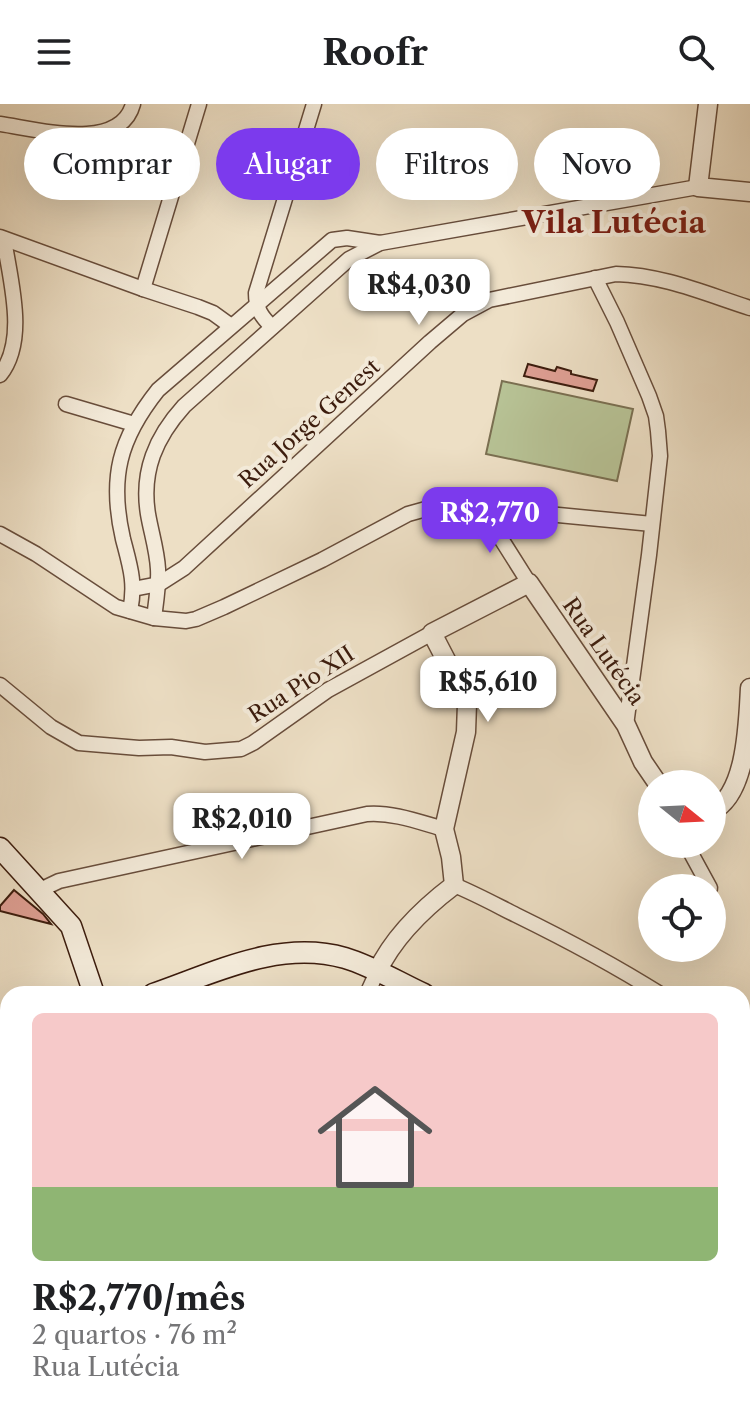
<!DOCTYPE html>
<html lang="pt">
<head>
<meta charset="utf-8">
<style>
	body { margin:0; font-family:"Libre Caslon Text",serif; background:#f6f6f6; color:#202124; height:100vh; display:flex; flex-direction:column; font-size:30px; white-space:nowrap }
	* { box-sizing:border-box; margin:0 }
	p { font-size:26px; color:#757577 }
	.icon { flex:none; width:44px; height:44px; fill:none; stroke:currentColor; stroke-width:2; stroke-linecap:round; stroke-linejoin:round }
	.map { position:relative; flex:1; overflow:hidden }
	.drawer { position:absolute; left:0px; top:882px; width:750px; height:440px; display:flex; flex-direction:column; background:#fff; border-radius:24px 24px 0 0; box-shadow:0 8px 32px #0002 }
	.drawer>* { flex:none }
	.hud { position:absolute; left:24px; top:24px; width:702px; height:72px; display:flex; gap:16px }
	.needle { width:52px; rotate:108deg }
	.controls { position:absolute; left:638px; top:666px; display:grid; gap:16px }
	.controls a { display:grid; place-items:center; width:88px; height:88px; border-radius:50%; background:#fff; box-shadow:0 8px 32px #0002; font-size:40px }
	.price { position:absolute; translate:-50% -68px; padding:0 18px; border-radius:16px; background:#fff; color:#222; font-size:26px; line-height:52px; filter:drop-shadow(0 2px 4px #0008) }
	.price::after { content:''; position:absolute; left:50%; top:48px; width:24px; height:18px; margin-left:-12px; background:inherit; clip-path:polygon(0 0,100% 0,50% 100%) }
	.price.current { background:#7c3aed; color:#fff }
	ul { padding:0; list-style:none }
	li { display:grid; align-content:center; gap:16px; height:424px; padding:0 32px }
	li span { display:grid; place-items:center; height:248px; border-radius:12px; color:#555 }
	li>.icon { margin-inline-start:auto }
	span .icon { width:144px; height:144px; fill:#fffc; stroke-width:1 }
	li b { font-size:34px }
	.pill { padding:0 28px; border-radius:36px; background:#fff; box-shadow:0 8px 32px #0002; font-size:28px; line-height:72px }
	.pill.current { background:#7c3aed; color:#fff }
	header { display:flex; justify-content:space-between; align-items:center; height:104px; padding:0 32px; background:#fff; font-size:36px; font-weight:800 }
	.map>svg:first-child { display:block }
</style>
</head>
<body>
<header><svg class="icon" aria-label="menu" viewBox="0 0 24 24"><path d="M4 6h16M4 12h16M4 18h16"/></svg>Roofr<svg class="icon" aria-label="search" viewBox="0 0 24 24"><circle cx="10" cy="10" r="6"/><path d="M15 15l6 6"/></svg></header>
<div class="map">
<svg width="750" height="1322" viewBox="0 0 750 1322">
	<rect width="100%" height="100%" fill="#eddfc5"/>
	<filter id="stains"><feTurbulence type="fractalNoise" baseFrequency=".0025" numOctaves="4"/><feColorMatrix values="0 0 0 0 .2 0 0 0 0 .09 0 0 0 0 .02 0 0 0 .5 -.17"/></filter>
	<radialGradient id="worn" r=".72"><stop offset=".6" stop-color="#630" stop-opacity="0"/><stop offset="1" stop-color="#630" stop-opacity=".3"/></radialGradient>
	<path fill="#b7c295" stroke="#7a6f51" stroke-width="2" d="M502 277 633 305 617 377 486 350Z"/>
	<g fill="#e0a095" stroke="#3c1c0d" stroke-width="2">
		<path d="M528 260 555 267 557 263 571 267V270L597 276 593 287 524 272Z"/>
		<path d="M14 786 43 810 51 820 0 807V802Z"/>
	</g>
	<g fill="none" stroke-linecap="round" stroke-linejoin="round">
		<defs>
			<g id="minor">
				<path d="M0 20C36 25 120 49 133 0"/>
				<path d="M0 133 143 185 198 203 213 209 231 222"/>
				<path d="M595 174 617 218 649 292 656 312 658 327 660 352 649 451 626 621"/>
				<path d="M143 185 199 0"/>
				<path d="M272 223C261 212 256 205 256 189L314 0"/>
				<path d="M0 271C28 236 10 176 4 135"/>
				<path d="M66 300 134 320"/>
				<path d="M481 403 529 479"/>
				<path d="M0 430 36 450 116 503 154 514 186 517 196 515 224 503 322 456 408 410 444 400 652 420"/>
				<path d="M133 485 159 480 184 464 430 238 463 210 489 196 616 170C663 171 706 190 750 204"/>
				<path d="M130 507C136 479 130 462 123 435 109 374 119 335 158 286L332 136 347 134 380 139"/>
				<path d="M154 514C156 498 159 481 158 465 157 446 151 428 148 410 141 367 156 333 184 302L349 155 380 139 698 83"/>
				<path d="M0 581 51 623 79 639 139 644 171 643 205 648 241 645 253 639 328 586 432 529"/>
				<path d="M686 740 710 784"/>
				<path d="M454 781C476 790 496 801 516 811 565 835 614 861 660 890"/>
				<path d="M38 787 59 777 367 710C393 708 419 718 444 725"/>
				<path d="M367 890 377 868"/>
				<path d="M742 922H750"/>
				<path d="M0 1023 8 1024"/>
				<path d="M0 1168 8 1167"/>
				<path d="M742 1219 750 1210"/>
				<path d="M131 1314 138 1322"/>
				<path d="M317 1322 320 1314"/>
				<path d="M362 1322 363 1314"/>
				<path d="M466 1322V1314"/>
				<path d="M489 1322 496 1314"/>
				<path d="M660 1322 666 1320 680 1322"/>
			</g>
			<g id="tertiary">
				<path d="M708 0 698 83 750 88"/>
				<path d="M712 707C747 690 748 619 750 584"/>
				<path d="M377 868C393 834 425 803 454 781L451 753 444 725 466 628 467 600 462 587 432 529 529 479 626 621 643 658 658 680"/>
			</g>
			<g id="secondary">
				<path d="M0 744 71 822 94 890"/>
				<path d="M153 890C214 869 279 835 345 854 372 862 398 878 424 890"/>
				<path d="M0 927 8 928"/>
				<path d="M742 1020H750"/>
			</g>
		</defs>
		<use href="#minor" stroke="#684d3b" stroke-width="17"/>
		<use href="#tertiary" stroke="#684d3b" stroke-width="21"/>
		<use href="#secondary" stroke="#3c1c0d" stroke-width="23"/>
		<use href="#minor" stroke="#f3ead9" stroke-width="14"/>
		<use href="#tertiary" stroke="#f3ead9" stroke-width="18"/>
		<use href="#secondary" stroke="#f3ead9" stroke-width="20"/>
	</g>
	<g text-anchor="middle" stroke-width="8" stroke-linejoin="round" paint-order="stroke">
		<g font-size="22" fill="#3c1c0d" stroke="#f3ead9">
			<text transform="translate(309 319) rotate(-42)" y="8">Rua Jorge Genest</text>
			<text transform="translate(604 547) rotate(55)" y="8">Rua Lutécia</text>
			<text transform="translate(301 580) rotate(-33)" y="8">Rua Pio XII</text>
		</g>
		<g font-size="30" font-weight="bold" fill="#7a1f14" stroke="#f3ead9">
			<text x="614" y="129">Vila Lutécia</text>
		</g>
	</g>
	<rect width="100%" height="100%" filter="url(#stains)"/>
	<rect width="100%" height="100%" fill="url(#worn)"/>
</svg>
<div class="controls">
<a><svg class="needle" viewBox="-14 -14 28 28"><path d="M0-13l5 13h-10z" fill="#e53935"/><path d="M0 13l5-13h-10z" fill="#757577"/></svg></a>
<a><svg class="icon" aria-label="locate" viewBox="0 0 24 24"><circle cx="12" cy="12" r="6"/><path d="M12 2v4M12 18v4M2 12h4M18 12h4"/></svg></a>
</div>
<b class="price" style="left:419px;top:223px">R$4,030</b>
<b class="price current" style="left:490px;top:451px">R$2,770</b>
<b class="price" style="left:488px;top:620px">R$5,610</b>
<b class="price" style="left:242px;top:757px">R$2,010</b>
<div class="hud">
<a class="pill">Comprar</a>
<a class="pill current">Alugar</a>
<a class="pill">Filtros</a>
<a class="pill">Novo</a>
</div>
<section class="drawer">
<ul>
<li><span style="background:linear-gradient(#f6c9c9 70%,#8fb573 0)"><svg class="icon" aria-label="home" viewBox="0 0 24 24"><path d="M3 11l9-7 9 7M6 9v11h12V9"/></svg></span><div><b>R$2,770/mês</b><p>2 quartos · 76 m²</p><p>Rua Lutécia</p></div></li>
</ul>
</section>
</div>
</body>
</html>
